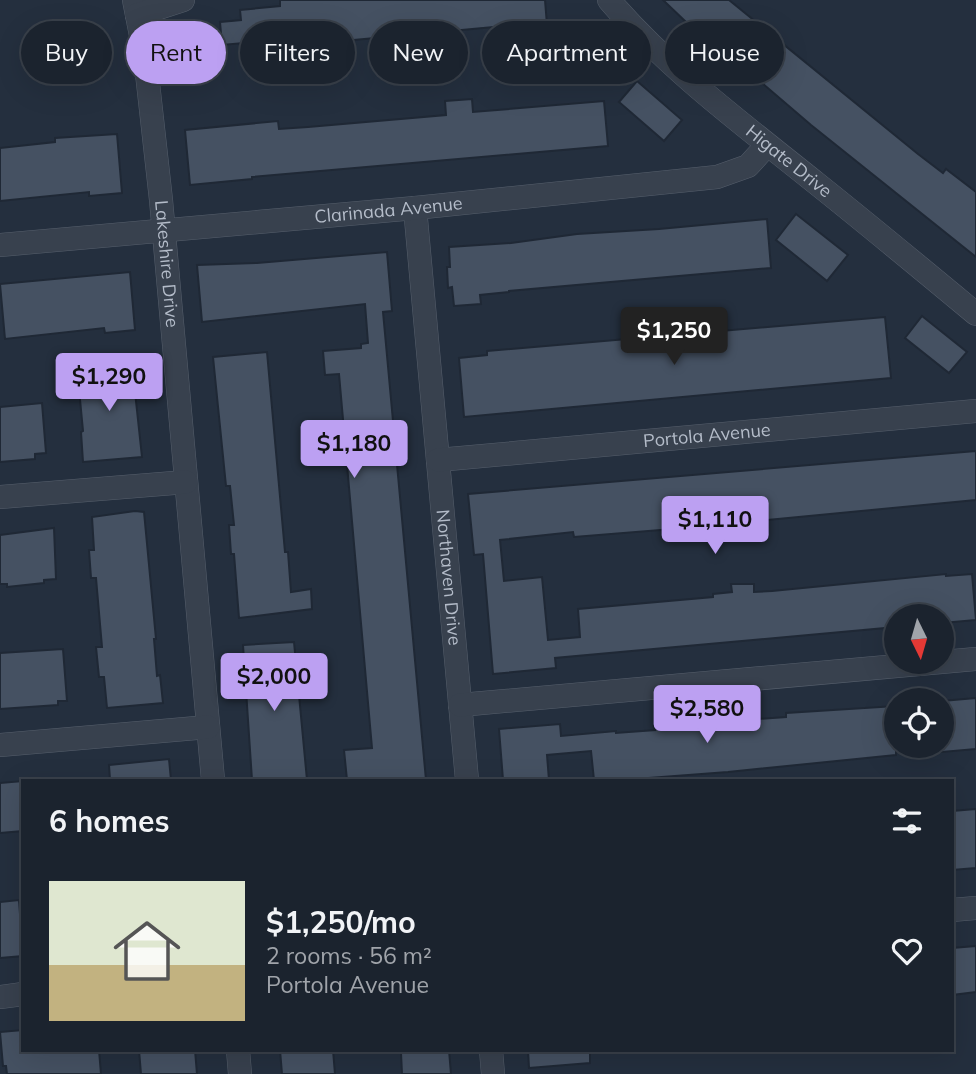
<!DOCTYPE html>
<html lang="en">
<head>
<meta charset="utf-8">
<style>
	body { margin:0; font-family:Mulish,sans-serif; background:#282f3a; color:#f1f3f6; height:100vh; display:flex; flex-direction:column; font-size:26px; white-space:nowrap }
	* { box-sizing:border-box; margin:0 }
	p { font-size:23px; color:#a0a4aa }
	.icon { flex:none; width:38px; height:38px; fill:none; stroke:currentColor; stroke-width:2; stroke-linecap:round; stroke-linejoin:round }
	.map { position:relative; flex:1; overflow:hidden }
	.sheet { position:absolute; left:21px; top:779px; width:933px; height:273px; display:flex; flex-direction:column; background:#1b232e; border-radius:0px; box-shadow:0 7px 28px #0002,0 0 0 2px #39404a }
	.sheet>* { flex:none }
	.hud { position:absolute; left:21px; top:21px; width:934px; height:63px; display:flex; gap:14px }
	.needle { width:46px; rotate:175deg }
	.tools { position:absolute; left:884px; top:604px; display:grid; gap:14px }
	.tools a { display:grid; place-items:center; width:70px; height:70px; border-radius:50%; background:#1b232e; box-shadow:0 7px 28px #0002,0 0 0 2px #39404a; font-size:35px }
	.price { position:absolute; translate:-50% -60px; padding:0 16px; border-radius:7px; background:#bca0f2; color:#111; font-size:23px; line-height:46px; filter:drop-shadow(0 2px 4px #0008) }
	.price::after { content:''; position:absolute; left:50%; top:42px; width:21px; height:16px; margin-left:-10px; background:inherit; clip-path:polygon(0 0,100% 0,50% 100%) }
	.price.active { background:#222; color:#fff }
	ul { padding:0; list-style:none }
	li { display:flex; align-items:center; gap:21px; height:175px; padding:0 28px }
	li span { display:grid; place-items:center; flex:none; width:196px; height:140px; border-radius:0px; color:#555 }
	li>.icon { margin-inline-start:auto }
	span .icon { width:84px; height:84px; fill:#fffc; stroke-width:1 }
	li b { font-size:30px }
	h2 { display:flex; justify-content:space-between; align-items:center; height:84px; padding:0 28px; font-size:30px }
	.tag { padding:0 24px; border-radius:32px; background:#1b232e; box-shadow:0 7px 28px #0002,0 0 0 2px #39404a; font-size:24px; line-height:63px }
	.tag.active { background:#bca0f2; color:#111 }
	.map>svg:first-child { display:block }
</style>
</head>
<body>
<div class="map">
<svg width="976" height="1074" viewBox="0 0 976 1074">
	<rect width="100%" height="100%" fill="#242f3e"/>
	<g fill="#455162" stroke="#1f2835" stroke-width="2">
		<path d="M280 0H545L547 25 516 27V25L279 47 282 70 256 73V70L246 71 243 43 222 45 220 22 241 20 240 10 280 6Z"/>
		<path d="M663 0H729L918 154 943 173 946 169 976 192V257L811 125 734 59 707 39 705 41 683 23 685 21Z"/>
		<path d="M637 81 682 120 664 141 619 102Z"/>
		<path d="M472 99 473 112 604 101 608 146 252 177V179L190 185 185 130 278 121 279 129 308 127 446 115 445 101Z"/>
		<path d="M117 134 122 193 89 196V192L0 201V148L55 142V138Z"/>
		<path d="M796 214 848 255 827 281 776 240Z"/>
		<path d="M767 219 771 268 509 291V292L480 295 481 304 454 306 452 287 448 288 447 267H450L449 247 511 243 577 234 659 229Z"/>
		<path d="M387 252 392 311 383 312 426 780H347L344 750 372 748 339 374 325 375 323 351 361 348V344L368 343 365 304 202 322 197 265 257 263Z"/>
		<path d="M130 272 135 330 105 333 104 328 5 339 0 284Z"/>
		<path d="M922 316 967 352 949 373 905 338Z"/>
		<path d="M885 317 891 378 464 417 459 358 487 355V351Z"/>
		<path d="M267 352 285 552H288L291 592 311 589 312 609 239 618 234 554H231L229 525H234L230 486H226L213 357Z"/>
		<path d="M132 364 142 457 83 462 81 432 83 431 77 368Z"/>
		<path d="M42 403 46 453 35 454V459L0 462V407Z"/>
		<path d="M976 451V500L673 529 574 537 573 532 500 540 504 581 542 577 548 640 580 637 578 609 713 597V594L732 592 731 584H754V592L772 591 946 574V576L972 574 976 620 942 623V616H896V627L555 658 556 668 493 674 483 554 474 555 468 494Z"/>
		<path d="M135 511 144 512 156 639H154L157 676 160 675 163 703 107 708 104 677H99L96 647H102L96 578H91L89 550H94L92 517Z"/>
		<path d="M54 528 56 579 44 580V583L7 587V584H0V535Z"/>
		<path d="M294 642 307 780H252L243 645Z"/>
		<path d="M63 649 67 701H58V705L0 709V653Z"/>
		<path d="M976 698V749L942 752V701Z"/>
		<path d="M896 706V755L728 772 622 780H594L591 751 547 755 549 780H503L499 729 560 724 561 736 616 731V733L655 730 654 726 786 717V713Z"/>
		<path d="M169 759 171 780H110L109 765Z"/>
		<path d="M23 781V831L0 833V783Z"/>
		<path d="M976 809V868L952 870V811Z"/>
		<path d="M19 900 23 956 0 958V902Z"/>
		<path d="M976 946V992L952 995V948Z"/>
		<path d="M23 1030V1050H99L101 1074H7L6 1066H3L0 1032Z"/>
		<path d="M139 1050H195L197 1074H141Z"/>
		<path d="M280 1050H333L335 1074H282Z"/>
		<path d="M424 1050H449L451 1074H402L401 1053Z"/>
		<path d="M528 1050H590V1063L529 1068Z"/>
	</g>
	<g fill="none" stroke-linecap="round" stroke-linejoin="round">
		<defs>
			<g id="minor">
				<path id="s1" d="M134 0 145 56 161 200 213 780"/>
				<path id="s2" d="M609 0C669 70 744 125 816 183 870 226 923 270 976 314"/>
				<path d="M137 15 183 0"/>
				<path id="s3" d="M415 208 467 780"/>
				<path id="s4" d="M0 245 415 208 717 177 748 166 767 145"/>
				<path id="s5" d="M438 460 976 411"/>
				<path d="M0 497 186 482"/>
				<path d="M460 705 976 659"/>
				<path d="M0 745 208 727"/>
				<path d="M952 910 976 908"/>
				<path d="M0 997 23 994"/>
				<path d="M238 1050 240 1074"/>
				<path d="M491 1050 493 1074"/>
			</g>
		</defs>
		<use href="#minor" stroke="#565f6c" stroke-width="24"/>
		<use href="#minor" stroke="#38414e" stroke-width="23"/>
	</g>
	<g text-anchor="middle" stroke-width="6" stroke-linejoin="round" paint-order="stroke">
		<g font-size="18" fill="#b4bcc9" stroke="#1d2633">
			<text dy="6" stroke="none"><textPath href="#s2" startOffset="242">Higate Drive</textPath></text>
			<text dy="6" stroke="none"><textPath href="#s4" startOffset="390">Clarinada Avenue</textPath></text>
			<text dy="6" stroke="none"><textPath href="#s1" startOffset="266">Lakeshire Drive</textPath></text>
			<text dy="6" stroke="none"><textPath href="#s5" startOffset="270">Portola Avenue</textPath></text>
			<text dy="6" stroke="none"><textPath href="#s3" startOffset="371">Northaven Drive</textPath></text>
		</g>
	</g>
</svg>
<div class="tools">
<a><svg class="needle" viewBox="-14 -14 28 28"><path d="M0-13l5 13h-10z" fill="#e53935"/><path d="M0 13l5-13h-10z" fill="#a0a4aa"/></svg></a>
<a><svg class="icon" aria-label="locate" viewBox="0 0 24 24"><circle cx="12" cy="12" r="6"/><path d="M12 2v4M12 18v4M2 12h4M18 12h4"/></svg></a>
</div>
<b class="price active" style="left:674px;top:367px">$1,250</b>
<b class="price" style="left:109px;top:413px">$1,290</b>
<b class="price" style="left:354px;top:480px">$1,180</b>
<b class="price" style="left:715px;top:556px">$1,110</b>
<b class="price" style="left:274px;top:713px">$2,000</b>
<b class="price" style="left:707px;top:745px">$2,580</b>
<div class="hud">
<a class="tag">Buy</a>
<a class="tag active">Rent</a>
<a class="tag">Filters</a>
<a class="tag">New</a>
<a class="tag">Apartment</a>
<a class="tag">House</a>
</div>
<section class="sheet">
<h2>6 homes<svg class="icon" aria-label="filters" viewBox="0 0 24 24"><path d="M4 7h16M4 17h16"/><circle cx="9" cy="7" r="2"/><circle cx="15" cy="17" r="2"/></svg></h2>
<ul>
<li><span style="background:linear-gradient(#dfe7d0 60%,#c2b280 0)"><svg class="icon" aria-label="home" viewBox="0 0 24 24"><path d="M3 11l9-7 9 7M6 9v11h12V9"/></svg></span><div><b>$1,250/mo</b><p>2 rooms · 56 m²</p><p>Portola Avenue</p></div><svg class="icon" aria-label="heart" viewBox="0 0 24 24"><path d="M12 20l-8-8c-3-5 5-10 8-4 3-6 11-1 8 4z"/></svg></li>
</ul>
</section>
</div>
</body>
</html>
